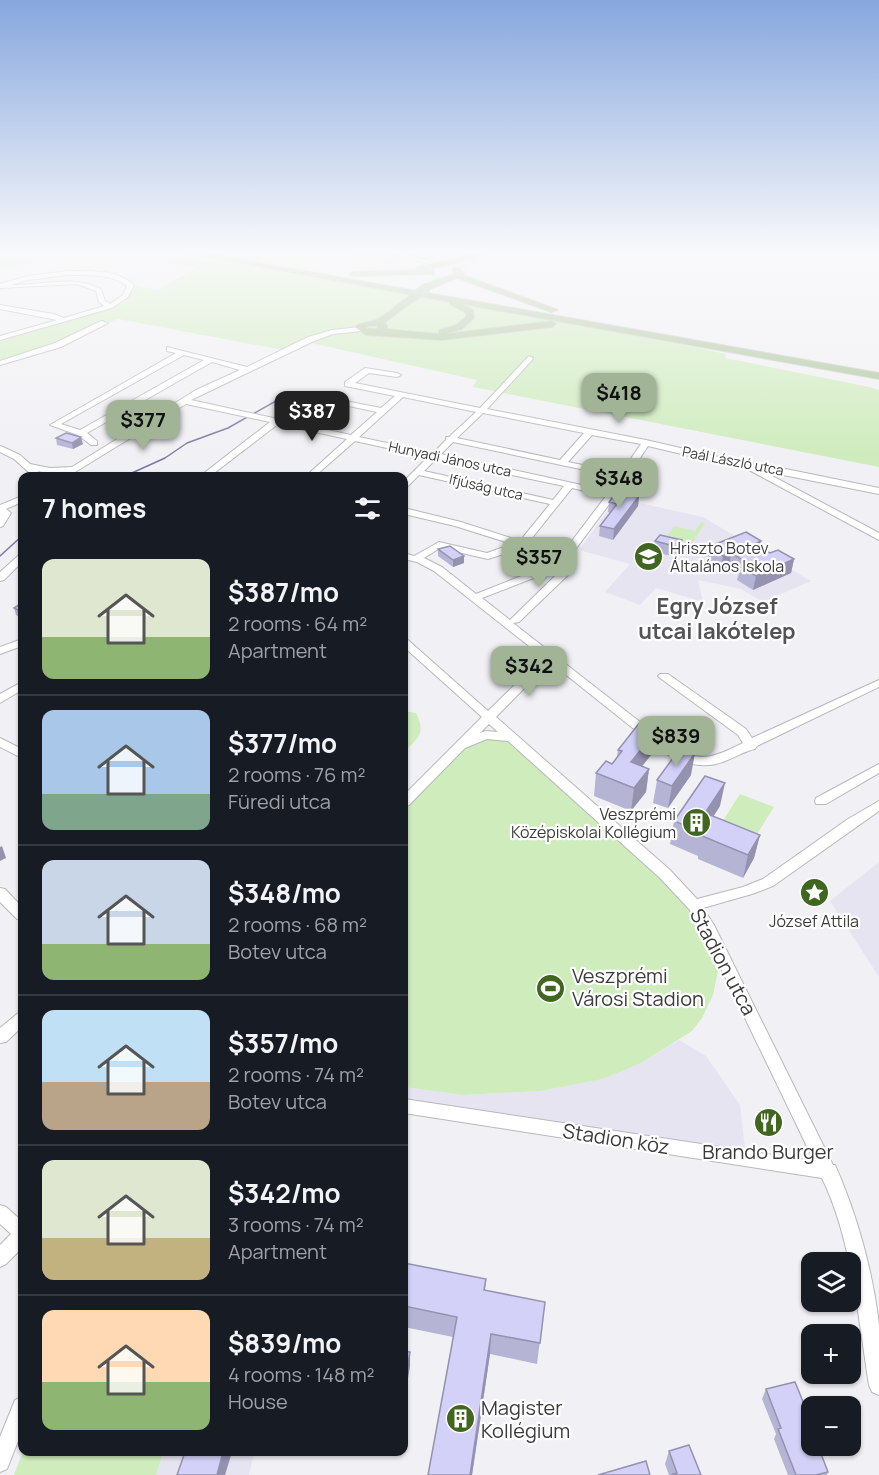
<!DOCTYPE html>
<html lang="en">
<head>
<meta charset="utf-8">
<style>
	body { margin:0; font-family:Manrope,sans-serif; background:#242831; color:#f1f3f6; height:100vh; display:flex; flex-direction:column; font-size:22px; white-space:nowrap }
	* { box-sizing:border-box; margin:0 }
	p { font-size:20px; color:#9ea1a6 }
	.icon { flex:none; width:33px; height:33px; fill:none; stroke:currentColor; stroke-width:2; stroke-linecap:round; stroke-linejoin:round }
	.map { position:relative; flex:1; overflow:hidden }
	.side { position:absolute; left:18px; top:472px; width:390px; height:984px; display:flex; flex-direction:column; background:#171b24; border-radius:12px; box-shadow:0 2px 4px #0004 }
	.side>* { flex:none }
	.fabs { position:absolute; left:801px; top:1252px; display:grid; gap:12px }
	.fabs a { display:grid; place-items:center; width:60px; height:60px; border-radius:12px; background:#171b24; box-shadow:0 2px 4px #0004; font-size:30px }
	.price { position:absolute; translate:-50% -51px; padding:0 14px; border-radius:12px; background:#a1b496; color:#111; font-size:20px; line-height:39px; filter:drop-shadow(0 2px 3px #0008) }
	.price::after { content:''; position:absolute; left:50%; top:36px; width:18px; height:14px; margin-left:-9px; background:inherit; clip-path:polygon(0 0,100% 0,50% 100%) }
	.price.current { background:#222; color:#fff }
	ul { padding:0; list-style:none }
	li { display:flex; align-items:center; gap:18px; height:150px; padding:0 24px }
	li+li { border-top:2px solid #363941 }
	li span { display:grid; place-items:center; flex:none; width:168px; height:120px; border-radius:12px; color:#555 }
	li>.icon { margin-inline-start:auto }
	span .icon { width:72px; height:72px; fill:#fffc; stroke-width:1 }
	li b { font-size:26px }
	h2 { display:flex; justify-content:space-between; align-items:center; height:72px; padding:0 24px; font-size:26px }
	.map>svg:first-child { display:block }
</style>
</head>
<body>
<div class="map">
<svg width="879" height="1475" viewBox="0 0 879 1475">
	<rect width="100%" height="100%" fill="#f1f1f5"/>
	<g fill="#e5e4f0">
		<path d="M335 251H493L467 271 409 257 392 265Z"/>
		<path d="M617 498 703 517 811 581 763 602 741 589 698 580 703 602 656 588 640 605 605 592 630 564 579 550Z"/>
		<path d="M879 862V977L830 901Z"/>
		<path d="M679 1040 706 1056 740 1105 746 1158 404 1107V1087L464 1095 541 1091 603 1079 641 1063Z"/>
		<path d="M23 1452H254L249 1475H14Z"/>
	</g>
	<g fill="#cfecbd">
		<path d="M0 251H95L0 269Z"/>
		<path d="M103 251H191L219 256 534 315C597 331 663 339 726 354L725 358 869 387 879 390V467L473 387 477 380 311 343 294 352 118 319 59 342 0 360V342L5 340 112 307 125 301 134 285 158 290 196 268Z"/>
		<path d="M701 522 705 523 684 556 680 555 682 551 661 545 674 526 695 531Z"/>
		<path d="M404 711 416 713C426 734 419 737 404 752Z"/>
		<path d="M486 735 510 737 680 888 721 956 713 995 702 1018 692 1031 641 1063 603 1079 541 1091 464 1095 404 1087V802L458 748Z"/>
		<path d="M740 794 774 807 752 842 718 828Z"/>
		<path d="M23 1452H163L156 1475H14Z"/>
	</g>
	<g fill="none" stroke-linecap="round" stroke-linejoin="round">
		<g stroke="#7b79a3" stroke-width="1.5">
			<path d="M123 477 165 458 187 443 228 428 283 397"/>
			<path d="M0 556 22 536"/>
		</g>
		<defs>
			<g id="minor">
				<path d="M381 251H391L430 261 427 263Z"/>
				<path d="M68 271C91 271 117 269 134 285L128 297 112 308 0 340V336L57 320 0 309V305L54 314 64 318 104 306 99 302 96 291 77 284 0 288V284L28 276ZM68 275C89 275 110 273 127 286L123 295 110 304 105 301 101 289C71 274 42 286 10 285L28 280Z"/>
				<path d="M101 321 108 323 61 347 0 365V361L55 343Z"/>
				<path d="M359 327H362V331L333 334 314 341 191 400 351 435 377 412 330 402V398L381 408 395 396 345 386V382L365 368 397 373 401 375 397 377 369 373 355 383 480 408 529 356 533 358 532 360 487 409 646 440 749 464 771 466 879 488V494L763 471 879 533V540L749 470 648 446 613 499 569 558V563L565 566 568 569V575L519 622 513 623 667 743C700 764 710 759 743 743L738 735 660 678 658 676 660 674H668L746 729 752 738 879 680V687L757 746 755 749C745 751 736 757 725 761 702 771 679 762 659 749L550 662 496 717 670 870 697 899 743 887 763 879 848 819 879 801V811L773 886 752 894 703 908 714 925 833 1165H835C857 1214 873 1272 879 1325 879 1348 879 1372 879 1395L872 1392 869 1385C858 1317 852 1240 822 1178L404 1113V1099L814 1161 701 927 689 909 660 878 508 741 487 739 465 748 409 805 404 806V795L482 717 404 647V639L408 640 488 711 543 657 434 571 417 562 404 559V553L414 556 439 542 487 553 512 544 455 526 404 514V508L461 522 520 541 550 504 419 475 407 487 404 488V481L428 457 355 441 314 477H305L347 439 278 424 209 477H199L270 422 186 404 67 477H57L62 472 50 474 38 471 43 477H34L14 459 0 452V446L3 447 20 455 30 464 50 468 72 467 196 390 240 370 212 362 87 433 97 441V445H91L78 435 50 425 176 353 167 351V347L247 367 308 337 332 330ZM184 355 204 360 80 430 61 424ZM403 397 476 412 449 437H446V440L433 453 359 437ZM483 413 584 433 560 460 457 438ZM592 435 641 444 621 473 568 462ZM453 442 618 477 609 491 441 454ZM436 459 564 486 553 500 424 471ZM572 488 606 496 562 554 528 543ZM440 548 488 559 522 548 559 560V561L476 594 442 567 424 558ZM557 569 559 572 510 620 482 598ZM489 724 498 732 486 731 480 733Z"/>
				<path d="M22 496V502L6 509 11 513 3 526 0 527V505Z"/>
				<path d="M22 554V562L4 580 0 581V572L19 555Z"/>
				<path d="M22 639V646L0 654V647Z"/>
				<path d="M22 682V690L0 703V694Z"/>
				<path d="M0 738 22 749V758L0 747Z"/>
				<path d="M879 764V773L826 804H816L815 801 816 798Z"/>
				<path d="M0 888 5 889 22 907V920L17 919 0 902Z"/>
				<path d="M22 1012V1027L6 1042 0 1043V1028L17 1014Z"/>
				<path d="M0 1205 6 1207 22 1221V1248L6 1264 0 1267V1245L11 1234 0 1224Z"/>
				<path d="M22 1397V1431L7 1469 0 1472V1437L15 1400Z"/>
			</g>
			<g id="major">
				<path d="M176 251H192L879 373V379L462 304 473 310 474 318 462 329 445 334 552 321 556 324 552 327 442 340 366 335 355 327C362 321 370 323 378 319 390 313 399 301 412 295L415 296V300L384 323 387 325V329L439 334V330L456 325 466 317V313L451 305 450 302ZM369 326H378L376 329 365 328Z"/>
				<path d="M487 251H500L427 270H434V274H431L353 276 349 274 353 272 417 270V267Z"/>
				<path d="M453 268H459L464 273 463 275 558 310 551 312 457 278 430 289 423 287 433 281 454 274Z"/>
			</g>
		</defs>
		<use href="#minor" stroke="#b8b8bc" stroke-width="2"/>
		<use href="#major" stroke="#ccc" stroke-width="2"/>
		<use href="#minor" fill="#fff" fill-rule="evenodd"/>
		<use href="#major" fill="#aac498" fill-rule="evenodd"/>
		<defs>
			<path id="major-bridge" d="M412 298 427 287"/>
		</defs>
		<use href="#major-bridge" stroke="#ccc" stroke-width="10" stroke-linecap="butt"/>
		<use href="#major-bridge" stroke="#aac498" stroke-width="9"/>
	</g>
	<g fill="#b5b4d5">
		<path d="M56 438 83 444 73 449 57 445Z"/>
		<path d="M639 496 638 506 613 540 599 536 600 526 610 513 608 512 609 502Z"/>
		<path d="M682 540 681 550 676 557 654 552 655 541Z"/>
		<path d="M761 541 760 547 770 553 794 559 791 573 753 590 737 580 739 573 729 567 721 570 706 561 708 547Z"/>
		<path d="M438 549 464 563 453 567 438 556Z"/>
		<path d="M22 603V619L16 615 14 608Z"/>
		<path d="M658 728 655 750 642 766 649 769 646 792 631 811 594 796 596 773 612 764 617 757 618 750Z"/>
		<path d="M691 775 668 808 653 803 657 780Z"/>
		<path d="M720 806 713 816 760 835 754 858 743 878 698 859V856L670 844 674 821Z"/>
		<path d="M404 1263 486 1279 485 1291 545 1302 537 1364 490 1354 472 1475H428L453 1337 404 1327Z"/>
		<path d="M766 1389 809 1425 828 1472 827 1475H788L774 1439 776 1434 762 1399Z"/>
		<path d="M669 1451 701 1475H669L665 1464Z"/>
	</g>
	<g fill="#9492ae">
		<path d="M81 437 83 444 73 449 72 443Z"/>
		<path d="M639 496 638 506 613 540 614 529Z"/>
		<path d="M682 540 681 550 676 557 678 547Z"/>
		<path d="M761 541 758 555 754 544Z"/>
		<path d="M731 553 729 567 721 570 723 556Z"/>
		<path d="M464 556V563L453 567V560Z"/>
		<path d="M794 559 791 573 753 590 756 576Z"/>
		<path d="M658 728 655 750 628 784 631 762Z"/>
		<path d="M695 753 691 775 668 808 672 786Z"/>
		<path d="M649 769 646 792 631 811 634 788Z"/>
		<path d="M725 783 720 806 703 833 705 813Z"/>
		<path d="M760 835 754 858 743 878 748 855Z"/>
		<path d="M2 846 6 858 0 861V847Z"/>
		<path d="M491 1334 490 1354 472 1475H470Z"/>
		<path d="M410 1352V1366L404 1403V1386Z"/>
		<path d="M223 1452H232L225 1475H217Z"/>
	</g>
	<g fill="#d3d1f8" stroke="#9492ae" stroke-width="1.5">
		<path d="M66 433 81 437 72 443 56 438Z"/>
		<path d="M617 491 639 496 614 529 600 526 617 504 609 502Z"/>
		<path d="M746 532 761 541 754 544 770 553 778 550 794 559 756 576 740 566 748 563 731 553 723 556 708 547Z"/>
		<path d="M660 535 682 540 678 547 655 541Z"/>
		<path d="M450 546 464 556 453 560 438 549Z"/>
		<path d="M22 603V612L14 608Z"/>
		<path d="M641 721 658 728 631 762 649 769 634 788 596 773 606 761 612 764 622 751 618 750Z"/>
		<path d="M681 747 695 753 672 786 657 780Z"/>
		<path d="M705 776 725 783 705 813 760 835 748 855 702 836 704 833 674 821Z"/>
		<path d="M404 1263 486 1279 484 1290 545 1302 540 1343 491 1334 470 1475H428L457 1317 404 1306Z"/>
		<path d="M404 1351 410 1352 404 1386Z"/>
		<path d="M795 1382 811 1421 808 1422 812 1431V1446H818L828 1472 816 1475H796L778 1429 781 1428 766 1389Z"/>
		<path d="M689 1445 701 1475H671L677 1473 669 1451Z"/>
		<path d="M185 1452H223L217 1475H177Z"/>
		<path d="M646 1461 650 1475H598Z"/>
	</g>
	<linearGradient id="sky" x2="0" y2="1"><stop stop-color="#87a7de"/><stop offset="0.55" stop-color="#f9f9fa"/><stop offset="1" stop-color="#f9f9fa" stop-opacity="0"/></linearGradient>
	<rect width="879" height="457" fill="url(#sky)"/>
	<defs>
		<symbol id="school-disc" viewBox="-11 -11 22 22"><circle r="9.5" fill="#406620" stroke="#fff"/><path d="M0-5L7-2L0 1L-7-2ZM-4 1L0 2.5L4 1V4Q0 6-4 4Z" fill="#fff"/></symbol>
		<symbol id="building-disc" viewBox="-11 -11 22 22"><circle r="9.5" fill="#406620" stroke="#fff"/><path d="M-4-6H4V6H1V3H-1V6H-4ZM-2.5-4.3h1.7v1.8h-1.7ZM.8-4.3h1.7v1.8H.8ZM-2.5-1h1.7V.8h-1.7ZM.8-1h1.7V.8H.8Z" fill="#fff"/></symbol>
		<symbol id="sight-disc" viewBox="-11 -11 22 22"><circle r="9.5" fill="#406620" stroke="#fff"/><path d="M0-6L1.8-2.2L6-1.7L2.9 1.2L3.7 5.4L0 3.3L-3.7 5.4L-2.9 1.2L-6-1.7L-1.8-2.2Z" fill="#fff"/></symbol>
		<symbol id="stadium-disc" viewBox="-11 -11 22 22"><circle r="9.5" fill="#406620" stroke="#fff"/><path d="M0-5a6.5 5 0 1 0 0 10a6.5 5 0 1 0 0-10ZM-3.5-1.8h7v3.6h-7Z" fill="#fff"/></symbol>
		<symbol id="restaurant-disc" viewBox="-11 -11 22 22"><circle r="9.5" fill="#406620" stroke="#fff"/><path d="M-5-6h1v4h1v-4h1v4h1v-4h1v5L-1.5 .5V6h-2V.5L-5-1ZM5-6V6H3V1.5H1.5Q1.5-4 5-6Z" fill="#fff"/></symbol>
	</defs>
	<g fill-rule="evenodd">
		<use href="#school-disc" x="632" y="540" width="33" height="33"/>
		<use href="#building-disc" x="680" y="806" width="33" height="33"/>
		<use href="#sight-disc" x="798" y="876" width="33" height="33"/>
		<use href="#stadium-disc" x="534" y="972" width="33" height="33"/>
		<use href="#restaurant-disc" x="752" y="1106" width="33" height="33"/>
		<use href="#building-disc" x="444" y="1402" width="33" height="33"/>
	</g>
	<g text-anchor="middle" stroke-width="4.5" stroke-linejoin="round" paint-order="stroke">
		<g font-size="14" fill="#3b3b3c" stroke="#fff">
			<text transform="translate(450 459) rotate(12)" y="5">Hunyadi János utca</text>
			<text transform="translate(733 461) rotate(11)" y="5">Paál László utca</text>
			<text transform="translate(486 487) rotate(13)" y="5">Ifjúság utca</text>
		</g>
		<g font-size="16" fill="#3b3b3c" stroke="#fff" text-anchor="start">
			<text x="670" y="554">Hriszto Botev<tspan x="670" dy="18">Általános Iskola</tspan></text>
			<text x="676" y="820" text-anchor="end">Veszprémi<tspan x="676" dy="18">Középiskolai Kollégium</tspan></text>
			<text x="814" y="927" text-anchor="middle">József Attila</text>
		</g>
		<g font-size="20" fill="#3b3b3c" stroke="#fff">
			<text transform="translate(723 962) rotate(62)" y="7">Stadion utca</text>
			<text transform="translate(616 1139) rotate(9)" y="7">Stadion köz</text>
		</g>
		<g font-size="20" fill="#3b3b3c" stroke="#fff" text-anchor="start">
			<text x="572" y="983">Veszprémi<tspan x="572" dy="23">Városi Stadion</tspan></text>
			<text x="768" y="1159" text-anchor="middle">Brando Burger</text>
			<text x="481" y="1415">Magister<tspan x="481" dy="23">Kollégium</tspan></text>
		</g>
		<g font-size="22" font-weight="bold" fill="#535356" stroke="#fff">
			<text x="717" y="614">Egry József<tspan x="717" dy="25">utcai lakótelep</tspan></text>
		</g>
	</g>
</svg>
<div class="fabs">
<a><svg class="icon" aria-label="layers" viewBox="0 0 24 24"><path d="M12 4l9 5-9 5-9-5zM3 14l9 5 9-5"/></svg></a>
<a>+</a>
<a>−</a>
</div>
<b class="price" style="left:619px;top:424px">$418</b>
<b class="price current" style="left:312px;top:442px">$387</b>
<b class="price" style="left:143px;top:451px">$377</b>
<b class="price" style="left:619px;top:509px">$348</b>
<b class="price" style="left:539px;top:588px">$357</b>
<b class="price" style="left:529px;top:697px">$342</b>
<b class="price" style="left:676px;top:767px">$839</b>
<section class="side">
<h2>7 homes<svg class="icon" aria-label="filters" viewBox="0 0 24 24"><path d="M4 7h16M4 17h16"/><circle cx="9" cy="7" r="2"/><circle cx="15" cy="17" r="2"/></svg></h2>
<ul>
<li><span style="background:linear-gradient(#dfe7d0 65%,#8fb573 0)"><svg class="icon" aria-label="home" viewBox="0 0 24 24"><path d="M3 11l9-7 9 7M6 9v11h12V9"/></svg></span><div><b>$387/mo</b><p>2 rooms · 64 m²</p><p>Apartment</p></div></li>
<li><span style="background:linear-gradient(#a9c7e8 70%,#7fa58c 0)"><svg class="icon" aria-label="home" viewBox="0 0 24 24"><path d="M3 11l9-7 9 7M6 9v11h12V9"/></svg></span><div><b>$377/mo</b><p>2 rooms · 76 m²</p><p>Füredi utca</p></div></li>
<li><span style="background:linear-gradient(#c9d6e8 70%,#8fb573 0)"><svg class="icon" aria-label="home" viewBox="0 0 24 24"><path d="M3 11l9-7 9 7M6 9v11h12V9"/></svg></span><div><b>$348/mo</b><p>2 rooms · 68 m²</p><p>Botev utca</p></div></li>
<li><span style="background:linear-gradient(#bfe0f5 60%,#b9a48a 0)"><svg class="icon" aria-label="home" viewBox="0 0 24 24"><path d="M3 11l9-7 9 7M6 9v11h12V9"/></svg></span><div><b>$357/mo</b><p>2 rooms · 74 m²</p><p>Botev utca</p></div></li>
<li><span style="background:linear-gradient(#dfe7d0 65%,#c2b280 0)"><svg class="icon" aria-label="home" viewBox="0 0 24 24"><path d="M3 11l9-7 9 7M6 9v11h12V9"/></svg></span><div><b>$342/mo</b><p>3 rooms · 74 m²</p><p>Apartment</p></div></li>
<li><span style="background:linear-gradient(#ffd9b3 60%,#8fb573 0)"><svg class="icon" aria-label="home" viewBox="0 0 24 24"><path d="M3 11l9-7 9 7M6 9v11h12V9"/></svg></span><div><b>$839/mo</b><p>4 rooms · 148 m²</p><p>House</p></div></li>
</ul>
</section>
</div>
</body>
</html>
